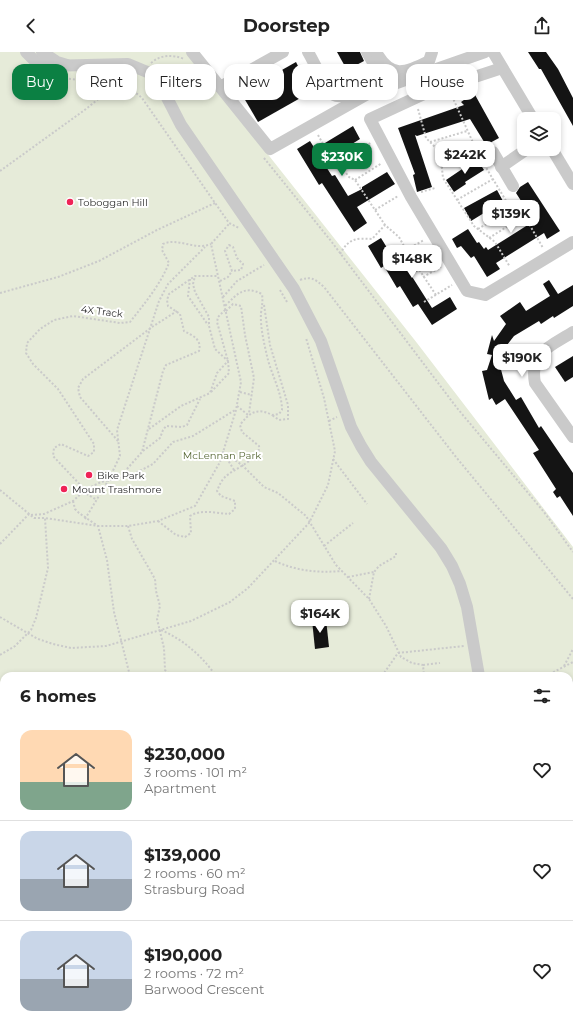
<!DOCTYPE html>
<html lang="en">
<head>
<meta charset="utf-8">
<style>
	body { margin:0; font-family:Montserrat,sans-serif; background:#f2f2f2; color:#222; height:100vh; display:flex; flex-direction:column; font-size:15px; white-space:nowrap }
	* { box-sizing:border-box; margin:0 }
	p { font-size:13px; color:#767676 }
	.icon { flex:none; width:22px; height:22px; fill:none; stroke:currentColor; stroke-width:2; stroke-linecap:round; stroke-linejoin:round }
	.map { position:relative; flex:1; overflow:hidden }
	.side { position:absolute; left:0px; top:620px; width:573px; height:356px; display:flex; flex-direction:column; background:#fff; border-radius:12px 12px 0 0; box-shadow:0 2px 6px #0003 }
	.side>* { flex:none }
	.hud { position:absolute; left:12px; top:12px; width:549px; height:36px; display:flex; gap:8px }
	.fabs { position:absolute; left:517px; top:60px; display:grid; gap:8px }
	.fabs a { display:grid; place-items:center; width:44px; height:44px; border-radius:8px; background:#fff; box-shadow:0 2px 6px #0003; font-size:20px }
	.price { position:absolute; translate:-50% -34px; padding:0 9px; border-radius:8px; background:#fff; color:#222; font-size:13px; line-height:26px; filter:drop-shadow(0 1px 2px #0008) }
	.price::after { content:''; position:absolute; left:50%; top:24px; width:12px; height:9px; margin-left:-6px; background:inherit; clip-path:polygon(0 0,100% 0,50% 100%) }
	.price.active { background:#0b8043; color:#fff }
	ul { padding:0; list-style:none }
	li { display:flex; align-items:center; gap:12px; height:100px; padding:0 20px }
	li+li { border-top:1px solid #e0e0e0 }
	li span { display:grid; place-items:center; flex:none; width:112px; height:80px; border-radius:12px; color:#555 }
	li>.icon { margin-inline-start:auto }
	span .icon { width:48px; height:48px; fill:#fffc; stroke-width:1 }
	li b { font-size:17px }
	h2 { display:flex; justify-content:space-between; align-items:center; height:48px; padding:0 20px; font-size:17px }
	.chip { padding:0 14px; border-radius:12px; background:#fff; box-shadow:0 2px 6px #0003; font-size:14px; line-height:36px }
	.chip.active { background:#0b8043; color:#fff }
	header { display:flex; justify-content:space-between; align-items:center; height:52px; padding:0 20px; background:#fff; font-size:18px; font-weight:700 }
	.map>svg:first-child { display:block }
</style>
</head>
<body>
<header><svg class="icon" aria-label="back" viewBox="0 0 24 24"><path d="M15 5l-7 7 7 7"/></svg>Doorstep<svg class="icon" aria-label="share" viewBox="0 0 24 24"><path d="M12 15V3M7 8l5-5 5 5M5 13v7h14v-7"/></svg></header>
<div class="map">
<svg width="573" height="976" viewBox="0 0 573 976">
	<rect width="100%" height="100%" fill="#fff"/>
	<path fill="#e6ebd9" d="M0 0H187L417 291 573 495V976H183L180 972H569V624H4V756L0 752Z"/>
	<g fill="#141414">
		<path d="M337 0H360L364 9 347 18Z"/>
		<path d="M528 0H546L558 17 573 46V74L541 17H539Z"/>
		<path d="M296 10 311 40 258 70 241 41Z"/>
		<path d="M474 41 499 86 486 93 470 67 417 84 415 83 432 135 417 140 413 123 415 122 398 76 464 53 461 50Z"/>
		<path d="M353 74 360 87 323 110 332 124 335 123 348 144 362 137V135L387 120 395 132 357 155 367 171 354 180 322 131 319 133 297 97 310 89 315 97Z"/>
		<path d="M477 107 484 118 465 130 466 132 454 140 446 128Z"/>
		<path d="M528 130 560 179 547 187 544 181 496 211 500 217 487 225 474 204 471 206 461 194 457 196 452 187 468 177 477 191 479 190 484 197 486 195 488 198 534 169 516 141 520 135Z"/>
		<path d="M497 138 504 151 485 163 484 161 471 169 464 156Z"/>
		<path d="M381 186 394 207 397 206 401 212 431 194 439 206 411 223 432 256 450 245 457 257 432 273 418 252 413 255 400 234 397 236 384 214 381 216 368 194Z"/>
		<path d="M549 228 558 242 573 233V254L554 266 553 264 541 272 539 269 514 284 507 293 504 304 497 302 504 329 516 348 521 345 539 376 541 374 573 421V464L560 444 557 446 553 440 556 437 533 401 539 398 505 347 496 353 492 346 489 348 482 319 487 318 492 303 487 302 492 283 494 289 506 272 500 264 520 250 526 259 550 244 543 232Z"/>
		<path d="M573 304V325L565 330 555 315Z"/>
		<path d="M326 567 329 595 315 597 312 568Z"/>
	</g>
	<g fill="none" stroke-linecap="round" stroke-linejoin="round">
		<g stroke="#cacaca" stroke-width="2" stroke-dasharray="2 2" stroke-linecap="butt">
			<path d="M151 11C160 3 172 2 184 7"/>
			<path d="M111 22C116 31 134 38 142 46L229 171 239 176"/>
			<path d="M53 25 89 29 112 25"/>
			<path d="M452 44 479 104 511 157 528 170 543 196"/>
			<path d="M418 57 426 86 436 96 441 108 443 126 474 174 495 190 510 215"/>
			<path d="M318 83 331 106 341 114 349 125 355 128 385 173"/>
			<path d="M430 90 467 79"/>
			<path d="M264 106 331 189 457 356 544 460 573 500"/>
			<path d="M338 111 372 90"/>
			<path d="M441 116 475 95"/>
			<path d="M0 119 86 57 119 30"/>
			<path d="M355 128 382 111"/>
			<path d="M421 140 435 136"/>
			<path d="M457 148 493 127"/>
			<path d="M375 158 398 144"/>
			<path d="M478 177 511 157"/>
			<path d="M489 186 521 166"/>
			<path d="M229 193 233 195 237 206 243 212 241 218 232 219 225 199Z"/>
			<path d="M406 198 436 243"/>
			<path d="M340 202C349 186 356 186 372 187L385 173 399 185 406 198 424 188"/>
			<path d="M423 225 441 215"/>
			<path d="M190 227 188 244 208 273"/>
			<path d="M300 228C311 224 315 227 324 235L456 405 573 547"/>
			<path d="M220 229 228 225 232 219"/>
			<path d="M280 238 287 250"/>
			<path d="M0 241 58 225 99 209 157 178 215 151"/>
			<path d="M223 245 237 229 264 213"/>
			<path d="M424 250 452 233"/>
			<path d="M264 253 270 293 288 353V367L279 368 272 363"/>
			<path d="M226 259 233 252 241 254 245 283 254 326 249 361"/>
			<path d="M211 340 229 321 228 309 217 270 218 265 226 257"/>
			<path d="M240 340 252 343"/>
			<path d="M237 354 248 363"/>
			<path d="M329 369 337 365"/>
			<path d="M149 377 181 354 210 341 217 321 228 309 215 297 209 274V265L195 240 193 232 195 224"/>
			<path d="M118 389 80 345 78 336 83 327 152 275 177 259"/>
			<path d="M143 399 160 386 163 378 166 374 182 375 187 373 200 347"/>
			<path d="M333 407 367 452"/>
			<path d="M234 418 223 400 242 413 264 435 278 441 306 464 336 513 369 547 386 574 401 605 412 611 423 613 424 624"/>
			<path d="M119 426 142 400 163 319 166 313 199 299C202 287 193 284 184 279L180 262 168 254 167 248 169 242 195 224H218"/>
			<path d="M0 438 34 466H45L98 474H128L158 469 195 454 220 410 236 358 241 330 211 192 229 172"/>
			<path d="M85 438 53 404 54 396 61 392 88 404 94 400V392L58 337 33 312 26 301 27 291 40 277 54 268 73 264 120 271 130 270C145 251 160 233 169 211L162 198 163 192C178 185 195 199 211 192"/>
			<path d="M83 440 97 448"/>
			<path d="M73 449 75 457 79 461 98 474 107 508 114 560 130 624"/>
			<path d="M31 463 44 462 73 449 85 438 101 430 132 423 153 412 173 390 193 384 235 358"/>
			<path d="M85 467 108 429 120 404 117 378 159 249 168 232 205 195"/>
			<path d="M158 469 176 483 185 485 191 481 190 464C201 457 216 461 229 462L235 457V449L221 444 217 439C219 434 221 429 225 425 233 417 261 407 259 394L242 380 240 373C249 361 257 355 272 363L279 362 282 358C282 340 271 322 267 304 264 291 260 274 261 261 262 254 263 249 262 242 244 233 237 242 225 254"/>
			<path d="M128 474 132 487 155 527 156 539 160 554 157 567 164 596 165 618 171 624"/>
			<path d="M0 492 29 462"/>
			<path d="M324 494 353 471"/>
			<path d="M275 509C296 519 318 521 342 519"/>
			<path d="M348 525 374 520"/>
			<path d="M369 547 374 520 379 514 396 504V500"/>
			<path d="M0 565 38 587 53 592 71 596 106 594 191 569 230 550 248 536 309 471 328 433 335 399 324 346 306 286"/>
			<path d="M161 578C184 588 202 604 216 624"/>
			<path d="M0 603 15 594 31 578 36 566 48 516 45 466"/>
			<path d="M423 613 440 611"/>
			<path d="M564 614 573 597"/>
			<path d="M382 624 398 601 464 594"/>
			<path d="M546 624 573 610"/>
			<path d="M569 633 573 629"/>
			<path d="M0 685H4"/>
			<path d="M0 717 4 722"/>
			<path d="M569 865 573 868"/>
			<path d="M0 872 4 870"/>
			<path d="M569 933 573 939"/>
			<path d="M203 972 206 976"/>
			<path d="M533 972 534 976"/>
			<path d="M333 976 334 972"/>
		</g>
		<g stroke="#cacaca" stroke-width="12">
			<path d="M26 0 36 10 46 14 128 12 152 22 159 30 181 73 294 237 321 289 351 375 361 394 371 410 441 496 452 514 460 532 467 555 479 624"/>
			<path d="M42 0 57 10 67 13"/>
			<path d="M192 0 270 97 371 40 485 0"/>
			<path d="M308 0C314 10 326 37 334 43 344 49 376 32 376 20 376 13 370 6 367 0"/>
			<path d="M376 0C391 27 405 21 429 9L432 0"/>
			<path d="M493 0 533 67"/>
			<path d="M502 16 426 41 370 67 411 145 467 239 485 243 573 190"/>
			<path d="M220 35 283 0"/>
			<path d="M552 97 573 132"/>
			<path d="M493 100 513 134"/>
			<path d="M501 115 527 97"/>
			<path d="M573 280C551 294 529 300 535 331L573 385"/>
			<path d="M0 892 2 906 0 916"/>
			<path d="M554 972 555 976"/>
		</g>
	</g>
	<g fill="#ef2357" stroke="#fff" stroke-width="1.5">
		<circle cx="70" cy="150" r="4"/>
		<circle cx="89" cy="423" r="4"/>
		<circle cx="64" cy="437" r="4"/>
	</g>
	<g text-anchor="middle" stroke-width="4" stroke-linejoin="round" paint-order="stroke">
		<g font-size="10" fill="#2d2d2d" stroke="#fff" text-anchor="start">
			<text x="78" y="154">Toboggan Hill</text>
			<text x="97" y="427">Bike Park</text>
			<text x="72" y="441">Mount Trashmore</text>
		</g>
		<g font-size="10" fill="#2d2d2d" stroke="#fff">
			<text transform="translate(102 259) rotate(7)" y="4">4X Track</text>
		</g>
		<g font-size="10" fill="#596a38" stroke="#fff">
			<text x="222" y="407">McLennan Park</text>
		</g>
	</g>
</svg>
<div class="fabs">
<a><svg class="icon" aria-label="layers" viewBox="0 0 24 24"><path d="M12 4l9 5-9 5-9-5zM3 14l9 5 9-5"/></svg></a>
</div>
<b class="price" style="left:465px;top:123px">$242K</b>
<b class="price active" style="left:342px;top:125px">$230K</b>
<b class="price" style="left:511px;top:182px">$139K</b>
<b class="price" style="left:412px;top:227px">$148K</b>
<b class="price" style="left:522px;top:326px">$190K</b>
<b class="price" style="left:320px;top:582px">$164K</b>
<div class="hud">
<a class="chip active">Buy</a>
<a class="chip">Rent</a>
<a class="chip">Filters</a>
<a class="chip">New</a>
<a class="chip">Apartment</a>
<a class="chip">House</a>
</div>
<section class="side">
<h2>6 homes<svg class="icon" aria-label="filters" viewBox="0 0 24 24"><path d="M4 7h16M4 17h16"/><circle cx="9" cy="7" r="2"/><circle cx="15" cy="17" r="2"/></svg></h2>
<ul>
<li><span style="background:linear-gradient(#ffd9b3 65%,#7fa58c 0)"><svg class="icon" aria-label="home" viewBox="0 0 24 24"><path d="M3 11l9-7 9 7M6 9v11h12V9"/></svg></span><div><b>$230,000</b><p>3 rooms · 101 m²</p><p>Apartment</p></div><svg class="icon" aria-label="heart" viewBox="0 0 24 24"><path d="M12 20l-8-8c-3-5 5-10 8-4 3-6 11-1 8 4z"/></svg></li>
<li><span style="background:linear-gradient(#c9d6e8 60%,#9aa5b1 0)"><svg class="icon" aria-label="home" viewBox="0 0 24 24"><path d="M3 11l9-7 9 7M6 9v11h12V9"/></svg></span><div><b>$139,000</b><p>2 rooms · 60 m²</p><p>Strasburg Road</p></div><svg class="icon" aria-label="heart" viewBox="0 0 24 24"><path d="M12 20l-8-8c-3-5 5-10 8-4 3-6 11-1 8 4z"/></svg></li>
<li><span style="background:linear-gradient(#c9d6e8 60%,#9aa5b1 0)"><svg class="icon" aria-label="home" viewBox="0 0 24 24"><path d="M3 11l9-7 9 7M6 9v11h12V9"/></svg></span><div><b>$190,000</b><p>2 rooms · 72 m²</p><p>Barwood Crescent</p></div><svg class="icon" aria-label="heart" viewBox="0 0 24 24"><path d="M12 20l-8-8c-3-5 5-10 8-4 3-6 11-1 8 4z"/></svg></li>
</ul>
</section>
</div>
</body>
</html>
